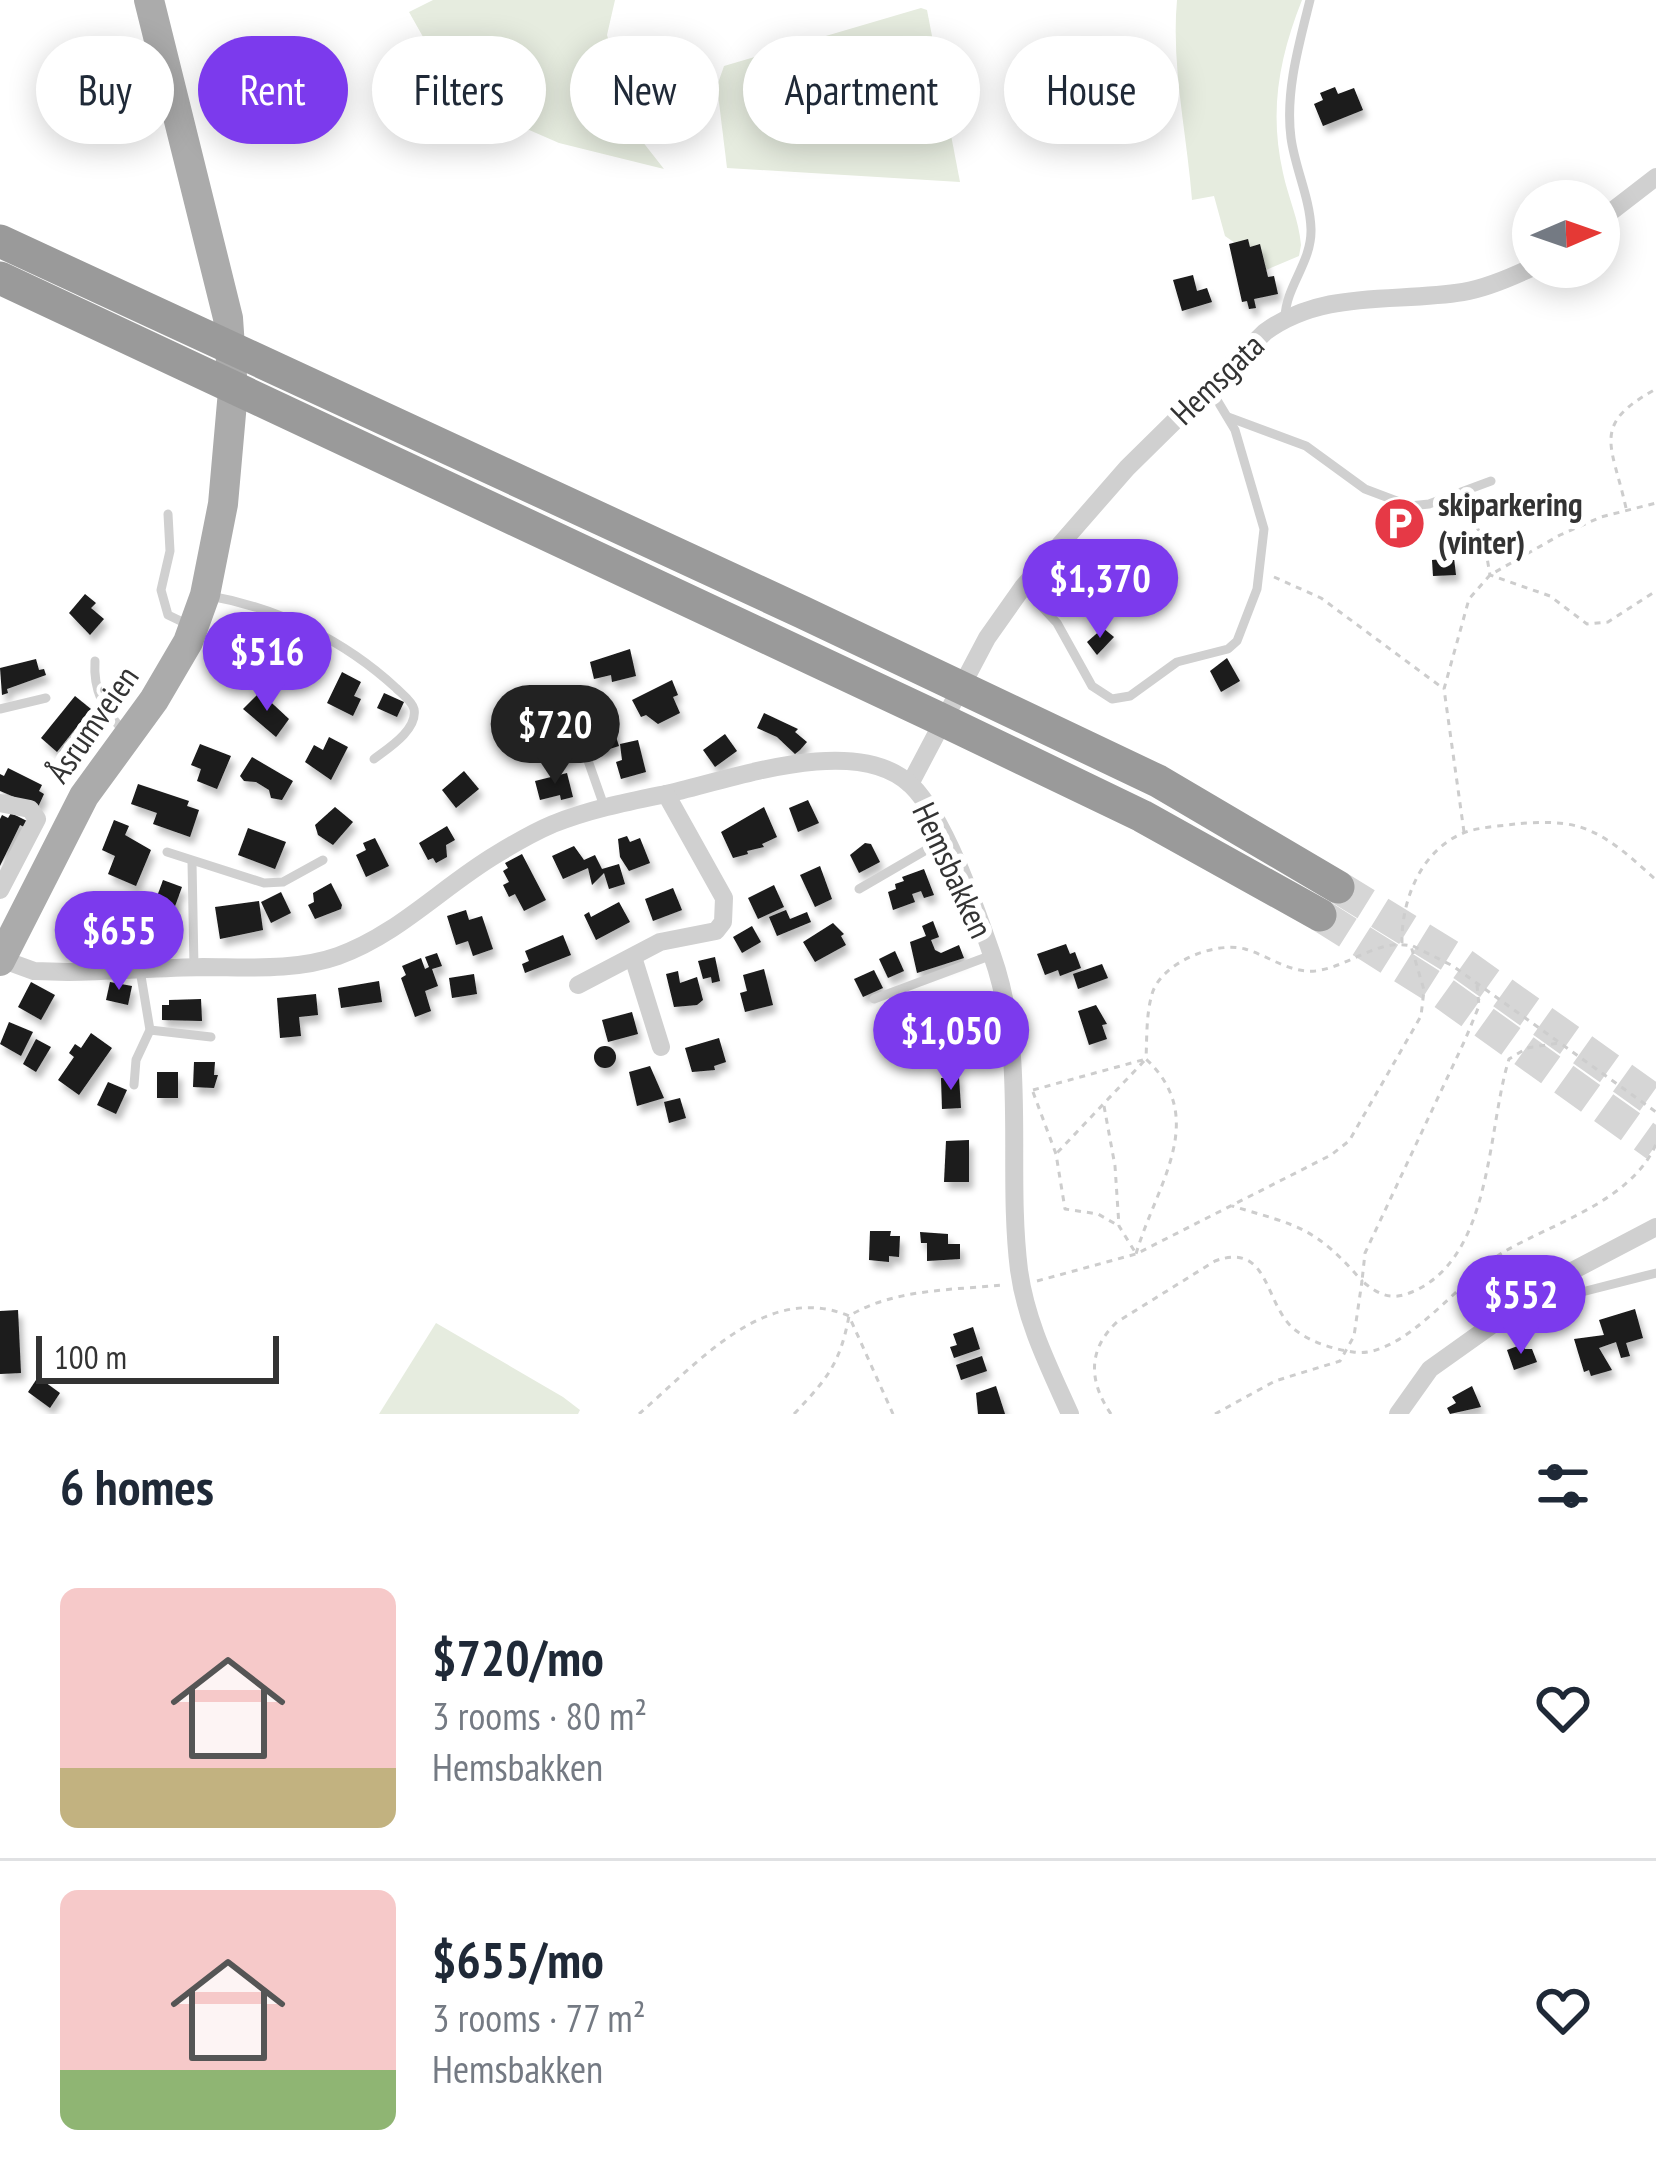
<!DOCTYPE html>
<html lang="en">
<head>
<meta charset="utf-8">
<style>
	body { margin:0; font-family:"PT Sans Narrow",sans-serif; background:#f2f2f3; color:#1f2937; height:100vh; display:flex; flex-direction:column; font-size:45px; white-space:nowrap }
	* { box-sizing:border-box; margin:0 }
	p { font-size:39px; color:#747a83 }
	.icon { flex:none; width:66px; height:66px; fill:none; stroke:currentColor; stroke-width:2; stroke-linecap:round; stroke-linejoin:round }
	.map { position:relative; height:1414px; overflow:hidden }
	.side { display:flex; flex-direction:column; background:#fff; flex:1 }
	.side>* { flex:none }
	.top-card { position:absolute; left:36px; top:36px; width:1584px; height:108px; display:flex; gap:24px }
	.needle { width:78px; rotate:88deg }
	.controls { position:absolute; left:1512px; top:180px; display:grid; gap:24px }
	.controls a { display:grid; place-items:center; width:108px; height:108px; border-radius:50%; background:#fff; box-shadow:0 6px 30px #0003; font-size:60px }
	.scale { position:absolute; left:36px; bottom:30px; width:243px; box-sizing:border-box; padding-left:12px; border:6px solid #333; border-top:0; font-size:33px; line-height:42px; white-space:nowrap; color:#333; -webkit-text-stroke:9px #fff; paint-order:stroke }
	.price { position:absolute; translate:-50% -102px; padding:0 27px; border-radius:42px; background:#7c3aed; color:#fff; font-size:39px; line-height:78px; filter:drop-shadow(0 3px 6px #0008) }
	.price::after { content:''; position:absolute; left:50%; top:72px; width:36px; height:27px; margin-left:-18px; background:inherit; clip-path:polygon(0 0,100% 0,50% 100%) }
	.price.selected { background:#222; color:#fff }
	ul { padding:0; list-style:none }
	li { display:flex; align-items:center; gap:36px; height:300px; padding:0 60px }
	li+li { border-top:3px solid #e0e1e3 }
	li span { display:grid; place-items:center; flex:none; width:336px; height:240px; border-radius:18px; color:#555 }
	li>.icon { margin-inline-start:auto }
	span .icon { width:144px; height:144px; fill:#fffc; stroke-width:1 }
	li b { font-size:51px }
	h2 { display:flex; justify-content:space-between; align-items:center; height:144px; padding:0 60px; font-size:51px }
	.tag { padding:0 42px; border-radius:54px; background:#fff; box-shadow:0 6px 30px #0003; font-size:42px; line-height:108px }
	.tag.selected { background:#7c3aed; color:#fff }
	.map>svg:first-child { display:block }
</style>
</head>
<body>
<div class="map">
<svg width="1656" height="1414" viewBox="0 0 1656 1414">
	<defs>
		<filter id="shadow"><feDropShadow dx="4" dy="7" stdDeviation="3" flood-color="#0004"/></filter>
	</defs>
	<rect width="100%" height="100%" fill="#fff"/>
	<g fill="#e6ecdf">
		<path d="M433 0H615L607 35 635 132 664 169 559 143 458 99 409 12Z"/>
		<path d="M1177 0H1302C1279 58 1269 111 1283 173 1288 197 1299 220 1301 245L1299 256 1266 270 1260 245 1250 247 1248 240 1235 243 1225 236 1214 196 1192 200C1187 134 1171 66 1177 0Z"/>
		<path d="M921 8 927 10 960 182 727 168 717 86 724 66Z"/>
		<path d="M436 1323 563 1397 580 1410 578 1414H379Z"/>
	</g>
	<g fill="#1a1a1a" filter="url(#shadow)">
		<path d="M1335 87 1338 94 1354 88 1363 110 1323 126 1314 104 1323 100 1320 93Z"/>
		<path d="M1248 239 1250 247 1260 244 1268 277 1274 276 1278 294 1254 299 1256 308 1249 309 1247 301 1242 302 1229 244Z"/>
		<path d="M1193 275 1197 291 1207 288 1212 302 1182 311 1173 280Z"/>
		<path d="M1454 558 1456 575 1433 576 1432 560Z"/>
		<path d="M85 594 96 603 91 608 104 619 90 635 69 613Z"/>
		<path d="M1103 628 1114 637 1097 655 1087 642Z"/>
		<path d="M277 630 294 650 271 670 254 650Z"/>
		<path d="M630 649 636 676 612 682 611 675 594 679 590 662Z"/>
		<path d="M1227 658 1240 681 1221 692 1210 671Z"/>
		<path d="M36 659 39 670 44 669 46 675 7 689 8 693 2 695 0 668Z"/>
		<path d="M342 672 361 682 354 696 361 699 353 716 327 703Z"/>
		<path d="M672 680 678 695 673 697 680 713 658 724 646 715 641 717 632 700Z"/>
		<path d="M260 692 289 719 276 737 243 709Z"/>
		<path d="M384 693 404 702 397 717 377 708Z"/>
		<path d="M75 696 91 709 57 752 41 738Z"/>
		<path d="M764 713 798 729 795 732 807 742 800 750 795 754 777 737 757 728Z"/>
		<path d="M613 728 619 746 600 752 594 733Z"/>
		<path d="M725 734 737 751 715 767 703 750Z"/>
		<path d="M329 737 348 747 331 780 305 762 314 745 323 750Z"/>
		<path d="M570 737 575 755 549 763 544 744Z"/>
		<path d="M638 740 646 772 621 779 616 762 622 760 620 744Z"/>
		<path d="M200 744 231 756 217 789 197 781 201 769 191 765Z"/>
		<path d="M252 757 293 781 282 800 271 798 269 790 256 782 244 781 240 776Z"/>
		<path d="M8 768 42 785 39 791 44 794 38 807 0 791V774L4 776Z"/>
		<path d="M464 771 479 789 456 808 442 790Z"/>
		<path d="M567 773 573 797 561 800 560 795 540 800 535 781Z"/>
		<path d="M138 784 189 801 187 806 199 810 190 837 153 824 157 813 131 804Z"/>
		<path d="M808 800 819 823 798 832 789 808Z"/>
		<path d="M335 807 353 822 333 845 318 835 315 825Z"/>
		<path d="M764 807 777 837 762 844 764 847 747 851 748 854 733 858 721 832Z"/>
		<path d="M11 813 29 822 26 828 20 825 0 866V819L2 815 8 818Z"/>
		<path d="M114 820 129 826 125 835 151 850 136 886 108 874 115 856 102 850Z"/>
		<path d="M447 826 455 840 446 845 447 857 436 863 433 858 428 860 419 843Z"/>
		<path d="M248 828 286 842 275 869 238 855Z"/>
		<path d="M627 836 630 842 640 838 650 863 629 871 620 857 618 839Z"/>
		<path d="M375 838 389 866 366 877 356 855 366 850 363 843Z"/>
		<path d="M865 843 871 844 880 862 859 873 850 855Z"/>
		<path d="M574 846 584 860 595 855 602 869 619 864 625 884 609 889 604 873 592 885 588 868 563 879 552 856Z"/>
		<path d="M522 854 546 900 524 911 515 894 509 897 503 885 509 882 503 871 508 868 505 863Z"/>
		<path d="M820 866 832 899 815 907 800 875Z"/>
		<path d="M924 869 934 895 924 898 921 891 912 894 915 902 893 910 888 892 896 889 895 884 904 881 902 877Z"/>
		<path d="M163 880 182 887 174 909 155 902Z"/>
		<path d="M331 883 342 905 341 909 315 919 308 905 314 902 313 893Z"/>
		<path d="M774 885 784 907 758 919 748 898Z"/>
		<path d="M673 888 682 910 653 921 645 899Z"/>
		<path d="M281 892 291 913 271 923 261 902Z"/>
		<path d="M72 900 102 916 90 938 60 923Z"/>
		<path d="M259 901 263 930 220 939 215 907Z"/>
		<path d="M619 902 630 922 596 940 584 915 589 912 591 917Z"/>
		<path d="M466 910 469 920 482 916 493 949 473 956 468 941 456 945 447 916Z"/>
		<path d="M786 910 790 919 807 912 811 922 777 936 769 917Z"/>
		<path d="M118 912 153 913 152 937H145L144 940 117 936Z"/>
		<path d="M933 921 939 937 931 940 935 950 941 953 959 945 964 958 917 973 910 942 926 936 922 926Z"/>
		<path d="M833 923 844 934 841 936 846 945 815 962 803 942Z"/>
		<path d="M752 926 761 942 742 953 733 937Z"/>
		<path d="M563 935 571 955 525 973 522 964 529 961 525 951Z"/>
		<path d="M84 938 106 939V957H85Z"/>
		<path d="M1066 944 1070 954 1075 952 1081 968 1060 976 1058 970 1045 975 1037 954Z"/>
		<path d="M895 951 904 971 888 978 879 959Z"/>
		<path d="M437 953 442 966 432 969 438 986 425 991 431 1011 415 1017 401 978 406 975 402 966 421 958 425 969 429 967 425 957Z"/>
		<path d="M715 957 720 981 712 983 711 977 703 979 698 961Z"/>
		<path d="M1102 964 1108 978 1078 989 1073 974Z"/>
		<path d="M764 969 773 1005 745 1012 740 993 747 991 743 975Z"/>
		<path d="M874 970 883 988 863 997 854 979Z"/>
		<path d="M678 971 680 983 697 977 703 1000 697 1005 674 1007 666 974Z"/>
		<path d="M474 974 477 994 452 998 449 978Z"/>
		<path d="M379 981 382 1002 341 1008 338 988Z"/>
		<path d="M31 982 55 995 41 1020 18 1007Z"/>
		<path d="M110 982 132 986 128 1005 106 1000Z"/>
		<path d="M316 994 318 1015 299 1017 301 1036 280 1038 277 998Z"/>
		<path d="M201 999 202 1021 162 1020V1005H169V1000Z"/>
		<path d="M963 1001 967 1024 948 1027 944 1003Z"/>
		<path d="M1096 1005 1107 1024 1102 1025 1107 1039 1089 1045 1078 1011Z"/>
		<path d="M632 1012 638 1034 608 1042 602 1020Z"/>
		<path d="M9 1022 33 1032 21 1056 0 1044Z"/>
		<path d="M91 1033 112 1048 79 1095 58 1080 74 1057 69 1053 75 1044 81 1048Z"/>
		<path d="M962 1035 967 1051 946 1058 941 1041Z"/>
		<path d="M719 1038 726 1062 714 1066 715 1070 692 1072 685 1048Z"/>
		<path d="M36 1039 51 1047 36 1072 23 1064Z"/>
		<circle cx="605" cy="1057" r="11"/>
		<path d="M194 1062H215L214 1075H218L214 1088 193 1087Z"/>
		<path d="M650 1066 664 1098 637 1106 629 1072Z"/>
		<rect x="157" y="1072" width="21" height="26"/>
		<path d="M959 1077 961 1108 942 1109 941 1078Z"/>
		<path d="M108 1082 127 1090 116 1114 97 1105Z"/>
		<path d="M680 1098 686 1118 669 1123 664 1102Z"/>
		<path d="M969 1140V1182H944L946 1141Z"/>
		<path d="M870 1231H891L890 1236H900L899 1257 889 1256V1262L869 1260Z"/>
		<path d="M920 1232 948 1234V1244H960V1259L927 1261V1243H921Z"/>
		<path d="M1635 1309 1643 1338 1626 1343 1630 1356 1621 1358 1616 1342 1599 1348 1612 1370 1591 1376 1589 1370 1584 1372 1574 1339 1604 1335 1599 1320Z"/>
		<path d="M18 1310 21 1373 0 1374V1311Z"/>
		<path d="M973 1327 980 1349 954 1358 950 1347 957 1345 953 1334Z"/>
		<path d="M1523 1344 1525 1349H1532L1537 1362 1514 1370 1507 1350Z"/>
		<path d="M982 1356 987 1371 961 1380 956 1365Z"/>
		<path d="M38 1377 60 1393 50 1408 28 1392Z"/>
		<path d="M996 1386 1005 1414H978L976 1393Z"/>
		<path d="M1472 1386 1481 1407 1450 1414 1447 1408 1456 1403 1452 1397Z"/>
	</g>
	<g fill="none" stroke-linecap="round" stroke-linejoin="round">
		<g stroke="#d6d6d6" stroke-width="33" stroke-dasharray="33 16" stroke-linecap="butt">
			<path d="M1338 887 1458 961 1656 1102"/>
			<path d="M1320 915 1439 990 1656 1145"/>
		</g>
		<g stroke="#cdcdcd" stroke-width="3" stroke-dasharray="6 6" stroke-linecap="butt">
			<path d="M1465 506 1484 540 1490 575 1550 596 1587 624 1608 622 1656 591"/>
			<path d="M1626 508C1612 444 1590 425 1656 389"/>
			<path d="M1274 577 1321 598 1444 689"/>
			<path d="M1464 832 1444 689 1469 599 1490 575 1560 535 1601 517 1656 503"/>
			<path d="M1402 943C1401 900 1422 846 1469 831 1483 827 1500 826 1515 824 1535 822 1561 821 1580 827 1609 836 1634 860 1656 880"/>
			<path d="M1413 946 1453 966 1656 1112"/>
			<path d="M1477 985 1479 1006 1465 1040 1365 1253 1362 1281C1379 1295 1391 1301 1412 1292 1493 1258 1487 1129 1509 1059L1527 1048 1559 1043"/>
			<path d="M1033 1090 1146 1059 1056 1154"/>
			<path d="M1033 1092 1056 1154 1065 1209 1098 1214 1119 1226"/>
			<path d="M1104 1106 1115 1166 1119 1226 1135 1252"/>
			<path d="M1037 1281 1136 1254 1331 1155 1349 1141 1421 1016 1424 990 1411 946C1378 938 1349 967 1315 971 1289 973 1269 956 1245 949 1214 941 1161 963 1152 994 1146 1015 1147 1038 1146 1059 1210 1119 1156 1185 1136 1254"/>
			<path d="M639 1414C697 1364 766 1281 849 1316L893 1414"/>
			<path d="M794 1414C827 1379 840 1364 849 1316 893 1289 952 1290 1003 1285"/>
			<path d="M1111 1414C1089 1382 1087 1350 1117 1322L1215 1261C1270 1241 1264 1304 1294 1329 1310 1342 1333 1349 1353 1352 1403 1360 1462 1278 1502 1253 1552 1223 1631 1202 1656 1144"/>
			<path d="M1215 1414 1275 1381 1340 1361 1354 1336 1362 1281C1315 1227 1299 1226 1232 1206"/>
		</g>
		<g stroke="#d0d0d0" stroke-width="9">
			<path d="M1285 317C1286 286 1312 262 1311 229 1310 198 1295 168 1291 138 1285 92 1299 44 1310 0"/>
			<path d="M1228 417 1306 446 1365 489 1410 506 1429 504 1491 481"/>
			<path d="M168 514 170 551 161 590 168 615 189 625"/>
			<path d="M1024 588 1057 623 1092 686 1112 699 1130 696 1177 662 1228 649 1237 641 1257 589 1264 529 1235 430 1208 385"/>
			<path d="M210 596C279 608 345 641 396 688 402 694 412 701 414 709 418 730 387 749 374 759"/>
			<path d="M95 661C93 691 104 711 125 732"/>
			<path d="M0 709 46 698"/>
			<path d="M579 735 604 806"/>
			<path d="M167 852 264 883 283 882 323 860"/>
			<path d="M192 862 194 967"/>
			<path d="M859 889 945 839"/>
			<path d="M874 999 992 955"/>
			<path d="M150 1030 211 1037"/>
			<path d="M134 1085 136 1060 150 1030 140 970"/>
			<path d="M1545 1287 1574 1294 1656 1273"/>
		</g>
		<g stroke="#d0d0d0" stroke-width="18">
			<path d="M1599 221 1656 177"/>
			<path d="M910 784 987 638 1023 587 1127 468 1265 332C1323 289 1395 303 1463 292 1487 288 1512 277 1533 267"/>
			<path d="M0 803 30 809 37 819 0 890"/>
			<path d="M633 957 661 1047"/>
			<path d="M1 959 34 971 68 972C113 971 158 968 203 967 247 967 296 971 338 956 399 934 443 886 497 854 515 843 534 832 553 824 591 809 627 802 666 794 730 780 856 732 911 785 945 818 976 909 992 955 1028 1056 1006 1165 1019 1270 1026 1322 1049 1367 1070 1414"/>
			<path d="M578 985 660 942 716 931 723 922 724 898 666 794"/>
			<path d="M1398 1414 1430 1369 1555 1280 1656 1227"/>
		</g>
		<path stroke="#ababab" stroke-width="30" d="M0 961 84 796 154 700 188 642 205 595 223 504 233 391 228 318 149 0"/>
		<g stroke="#9a9a9a" stroke-width="33">
			<path d="M0 241 802 612 1158 781 1338 887"/>
			<path d="M0 278 934 716 1142 816 1320 915"/>
		</g>
	</g>
	<defs>
		<symbol id="parking-disc" viewBox="-11 -11 22 22"><circle r="9.5" fill="#e63946" stroke="#fff"/><path d="M-3.5-5.5H1a3.5 3.5 0 0 1 0 7H-1V5.5H-3.5ZM-1-3.4V-.6H.8a1.4 1.4 0 0 0 0-2.8Z" fill="#fff"/></symbol>
	</defs>
	<g fill-rule="evenodd">
		<use href="#parking-disc" x="1370" y="494" width="59" height="59"/>
	</g>
	<g text-anchor="middle" stroke-width="12" stroke-linejoin="round" paint-order="stroke">
		<g font-size="33" fill="#333" stroke="#fff">
			<text transform="translate(1217 379) rotate(-44)" y="12">Hemsgata</text>
			<text transform="translate(92 724) rotate(-55)" y="12">Åsrumveien</text>
			<text transform="translate(953 870) rotate(65)" y="12">Hemsbakken</text>
		</g>
		<g font-size="33" font-weight="bold" fill="#333" stroke="#fff" text-anchor="start">
			<text x="1438" y="516">skiparkering<tspan x="1438" dy="38">(vinter)</tspan></text>
		</g>
	</g>
</svg>
<div class="controls">
<a><svg class="needle" viewBox="-14 -14 28 28"><path d="M0-13l5 13h-10z" fill="#e53935"/><path d="M0 13l5-13h-10z" fill="#747a83"/></svg></a>
</div>
<div class="scale">100 m</div>
<b class="price" style="left:1100px;top:641px">$1,370</b>
<b class="price" style="left:267px;top:714px">$516</b>
<b class="price selected" style="left:555px;top:787px">$720</b>
<b class="price" style="left:119px;top:993px">$655</b>
<b class="price" style="left:951px;top:1093px">$1,050</b>
<b class="price" style="left:1521px;top:1357px">$552</b>
<div class="top-card">
<a class="tag">Buy</a>
<a class="tag selected">Rent</a>
<a class="tag">Filters</a>
<a class="tag">New</a>
<a class="tag">Apartment</a>
<a class="tag">House</a>
</div>
</div>
<section class="side">
<h2>6 homes<svg class="icon" aria-label="filters" viewBox="0 0 24 24"><path d="M4 7h16M4 17h16"/><circle cx="9" cy="7" r="2"/><circle cx="15" cy="17" r="2"/></svg></h2>
<ul>
<li><span style="background:linear-gradient(#f6c9c9 75%,#c2b280 0)"><svg class="icon" aria-label="home" viewBox="0 0 24 24"><path d="M3 11l9-7 9 7M6 9v11h12V9"/></svg></span><div><b>$720/mo</b><p>3 rooms · 80 m²</p><p>Hemsbakken</p></div><svg class="icon" aria-label="heart" viewBox="0 0 24 24"><path d="M12 20l-8-8c-3-5 5-10 8-4 3-6 11-1 8 4z"/></svg></li>
<li><span style="background:linear-gradient(#f6c9c9 75%,#8fb573 0)"><svg class="icon" aria-label="home" viewBox="0 0 24 24"><path d="M3 11l9-7 9 7M6 9v11h12V9"/></svg></span><div><b>$655/mo</b><p>3 rooms · 77 m²</p><p>Hemsbakken</p></div><svg class="icon" aria-label="heart" viewBox="0 0 24 24"><path d="M12 20l-8-8c-3-5 5-10 8-4 3-6 11-1 8 4z"/></svg></li>
</ul>
</section>
</body>
</html>
